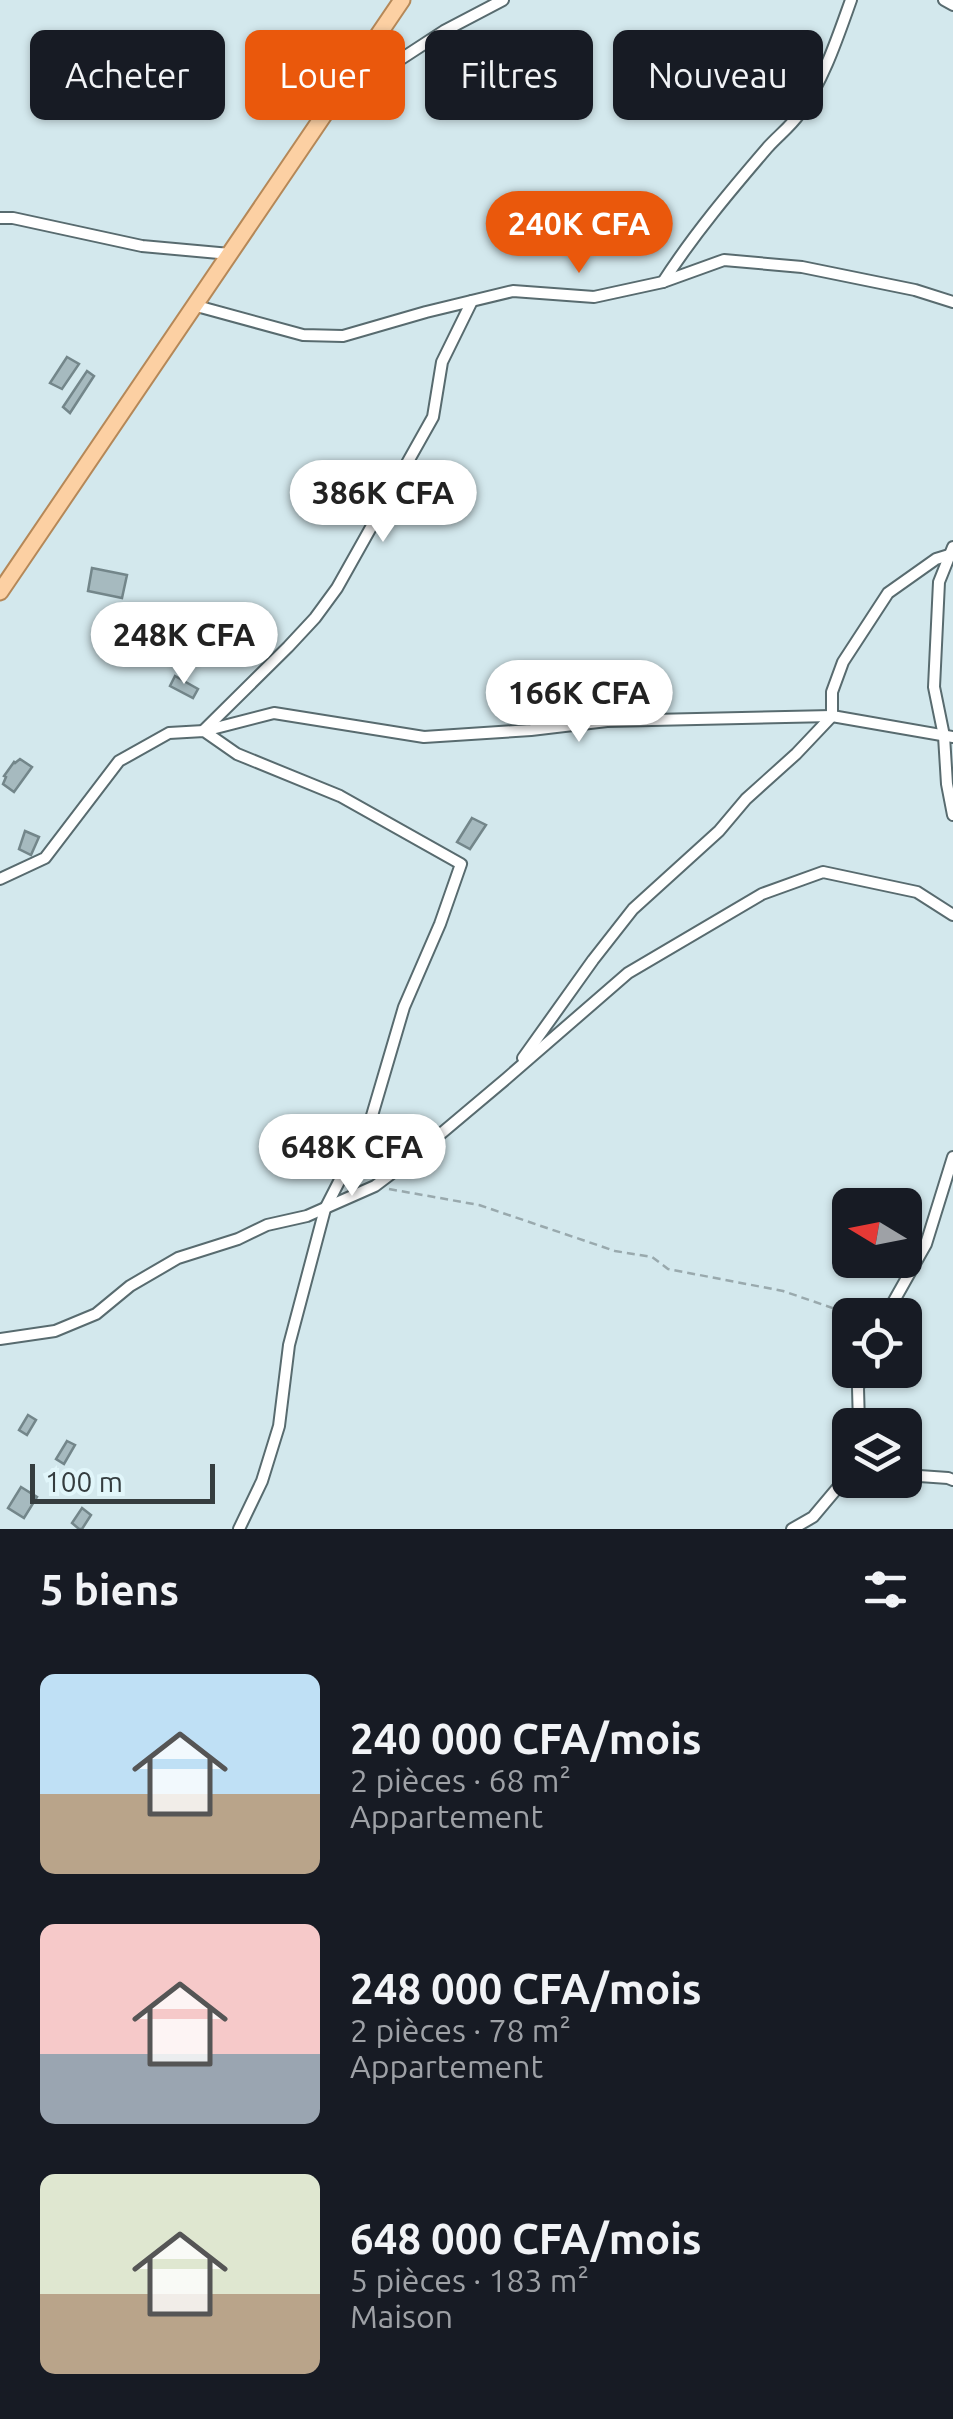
<!DOCTYPE html>
<html lang="fr">
<head>
<meta charset="utf-8">
<style>
	body { margin:0; font-family:Ubuntu,sans-serif; background:#20242c; color:#f1f3f6; height:100vh; display:flex; flex-direction:column; font-size:38px; white-space:nowrap }
	* { box-sizing:border-box; margin:0 }
	p { font-size:32px; color:#9ea1a6 }
	.icon { flex:none; width:55px; height:55px; fill:none; stroke:currentColor; stroke-width:2; stroke-linecap:round; stroke-linejoin:round }
	.map { position:relative; height:1529px; overflow:hidden }
	.drawer { display:flex; flex-direction:column; background:#171b24; flex:1 }
	.drawer>* { flex:none }
	.banner { position:absolute; left:30px; top:30px; width:895px; height:90px; display:flex; gap:20px }
	.needle { width:65px; rotate:280deg }
	.tools { position:absolute; left:832px; top:1188px; display:grid; gap:20px }
	.tools a { display:grid; place-items:center; width:90px; height:90px; border-radius:15px; background:#171b24; box-shadow:0 2px 8px #0004; font-size:50px }
	.scale { position:absolute; left:30px; bottom:25px; width:185px; box-sizing:border-box; padding-left:10px; border:5px solid #353d3f; border-top:0; font-size:28px; line-height:35px; white-space:nowrap; color:#353d3f; -webkit-text-stroke:8px #e1f6fa; paint-order:stroke }
	.price { position:absolute; translate:-50% -85px; padding:0 22px; border-radius:35px; background:#fff; color:#222; font-size:32px; line-height:65px; filter:drop-shadow(0 2px 5px #0008) }
	.price::after { content:''; position:absolute; left:50%; top:60px; width:30px; height:22px; margin-left:-15px; background:inherit; clip-path:polygon(0 0,100% 0,50% 100%) }
	.price.selected { background:#ea580c; color:#fff }
	ul { padding:0; list-style:none }
	li { display:flex; align-items:center; gap:30px; height:250px; padding:0 40px }
	li span { display:grid; place-items:center; flex:none; width:280px; height:200px; border-radius:15px; color:#555 }
	li>.icon { margin-inline-start:auto }
	span .icon { width:120px; height:120px; fill:#fffc; stroke-width:1 }
	li b { font-size:42px }
	h2 { display:flex; justify-content:space-between; align-items:center; height:120px; padding:0 40px; font-size:42px }
	.chip { padding:0 35px; border-radius:15px; background:#171b24; box-shadow:0 2px 8px #0004; font-size:35px; line-height:90px }
	.chip.selected { background:#ea580c; color:#fff }
	.map>svg:first-child { display:block }
</style>
</head>
<body>
<div class="map">
<svg width="953" height="1529" viewBox="0 0 953 1529">
	<rect width="100%" height="100%" fill="#d3e8ed"/>
	<g fill="#a6babf" stroke="#73868a" stroke-width="2.5">
		<path d="M67 357 79 364 62 389 50 383Z"/>
		<path d="M87 371 94 376 70 413 63 407Z"/>
		<path d="M92 568 127 575 122 598 88 591Z"/>
		<path d="M175 676 198 689 193 698 170 686Z"/>
		<path d="M20 759 32 767 14 792 3 784 6 777 4 776 14 762 15 763Z"/>
		<path d="M472 818 486 825 470 849 457 842Z"/>
		<path d="M25 831 39 837 31 855 19 849Z"/>
		<path d="M28 1415 36 1420 27 1435 19 1430Z"/>
		<path d="M67 1441 75 1445 64 1464 56 1459Z"/>
		<path d="M21 1487 37 1497 24 1518 8 1508Z"/>
		<path d="M82 1508 91 1515 82 1529H79L72 1523Z"/>
	</g>
	<g fill="none" stroke-linecap="round" stroke-linejoin="round">
		<defs>
			<g id="street">
				<path d="M944 0 953 5"/>
				<path d="M357 66 401 59 444 31 503 0"/>
				<path d="M0 218H13L142 246 230 254"/>
				<path d="M663 282C694 234 731 190 768 147 779 135 791 126 800 113 824 79 837 39 851 0"/>
				<path d="M193 305 303 335 343 336 426 312 513 291 594 297 663 282 724 260 802 267 915 290 953 302"/>
				<path d="M953 547 939 582 934 687 944 736 947 784 953 815"/>
				<path d="M204 730 288 647 315 618 337 588 433 417 442 362 472 301"/>
				<path d="M204 731 274 713 424 737 531 730 607 721 832 716 953 737"/>
				<path d="M0 879 45 858 119 761 169 733 204 731 237 754 340 796 461 864 440 924 404 1007 371 1119 325 1209 289 1345 279 1426 262 1481 239 1529"/>
				<path d="M523 1058 593 960 633 909 719 831 746 799 796 754 832 716V692L843 662 888 593 936 559 949 555"/>
				<path d="M886 1315 926 1244 953 1157"/>
				<path d="M0 1339 55 1331 96 1314 130 1286 178 1258 238 1239 267 1225 307 1216 375 1186 412 1158 507 1078 628 973 762 894 823 872 917 892 953 915"/>
				<path d="M859 1425 858 1388 864 1370"/>
				<path d="M905 1475 948 1478 953 1480"/>
				<path d="M792 1529 813 1517 850 1473"/>
			</g>
			<path id="primary" d="M0 592 402 0"/>
		</defs>
		<use href="#street" stroke="#586b6f" stroke-width="14"/>
		<use href="#primary" stroke="#b58858" stroke-width="19"/>
		<path stroke="#99a9ad" stroke-width="2.5" stroke-dasharray="8 5" stroke-linecap="butt" d="M389 1189 479 1205 615 1251 652 1257 668 1269 783 1291 853 1315"/>
		<use href="#street" stroke="#fff" stroke-width="10"/>
		<use href="#primary" stroke="#fcd0a3" stroke-width="15"/>
	</g>
</svg>
<div class="tools">
<a><svg class="needle" viewBox="-14 -14 28 28"><path d="M0-13l5 13h-10z" fill="#e53935"/><path d="M0 13l5-13h-10z" fill="#9ea1a6"/></svg></a>
<a><svg class="icon" aria-label="locate" viewBox="0 0 24 24"><circle cx="12" cy="12" r="6"/><path d="M12 2v4M12 18v4M2 12h4M18 12h4"/></svg></a>
<a><svg class="icon" aria-label="layers" viewBox="0 0 24 24"><path d="M12 4l9 5-9 5-9-5zM3 14l9 5 9-5"/></svg></a>
</div>
<div class="scale">100 m</div>
<b class="price selected" style="left:579px;top:276px">240K CFA</b>
<b class="price" style="left:383px;top:545px">386K CFA</b>
<b class="price" style="left:184px;top:687px">248K CFA</b>
<b class="price" style="left:579px;top:745px">166K CFA</b>
<b class="price" style="left:352px;top:1199px">648K CFA</b>
<div class="banner">
<a class="chip">Acheter</a>
<a class="chip selected">Louer</a>
<a class="chip">Filtres</a>
<a class="chip">Nouveau</a>
</div>
</div>
<section class="drawer">
<h2>5 biens<svg class="icon" aria-label="filters" viewBox="0 0 24 24"><path d="M4 7h16M4 17h16"/><circle cx="9" cy="7" r="2"/><circle cx="15" cy="17" r="2"/></svg></h2>
<ul>
<li><span style="background:linear-gradient(#bfe0f5 60%,#b9a48a 0)"><svg class="icon" aria-label="home" viewBox="0 0 24 24"><path d="M3 11l9-7 9 7M6 9v11h12V9"/></svg></span><div><b>240 000 CFA/mois</b><p>2 pièces · 68 m²</p><p>Appartement</p></div></li>
<li><span style="background:linear-gradient(#f6c9c9 65%,#9aa5b1 0)"><svg class="icon" aria-label="home" viewBox="0 0 24 24"><path d="M3 11l9-7 9 7M6 9v11h12V9"/></svg></span><div><b>248 000 CFA/mois</b><p>2 pièces · 78 m²</p><p>Appartement</p></div></li>
<li><span style="background:linear-gradient(#dfe7d0 60%,#b9a48a 0)"><svg class="icon" aria-label="home" viewBox="0 0 24 24"><path d="M3 11l9-7 9 7M6 9v11h12V9"/></svg></span><div><b>648 000 CFA/mois</b><p>5 pièces · 183 m²</p><p>Maison</p></div></li>
</ul>
</section>
</body>
</html>
